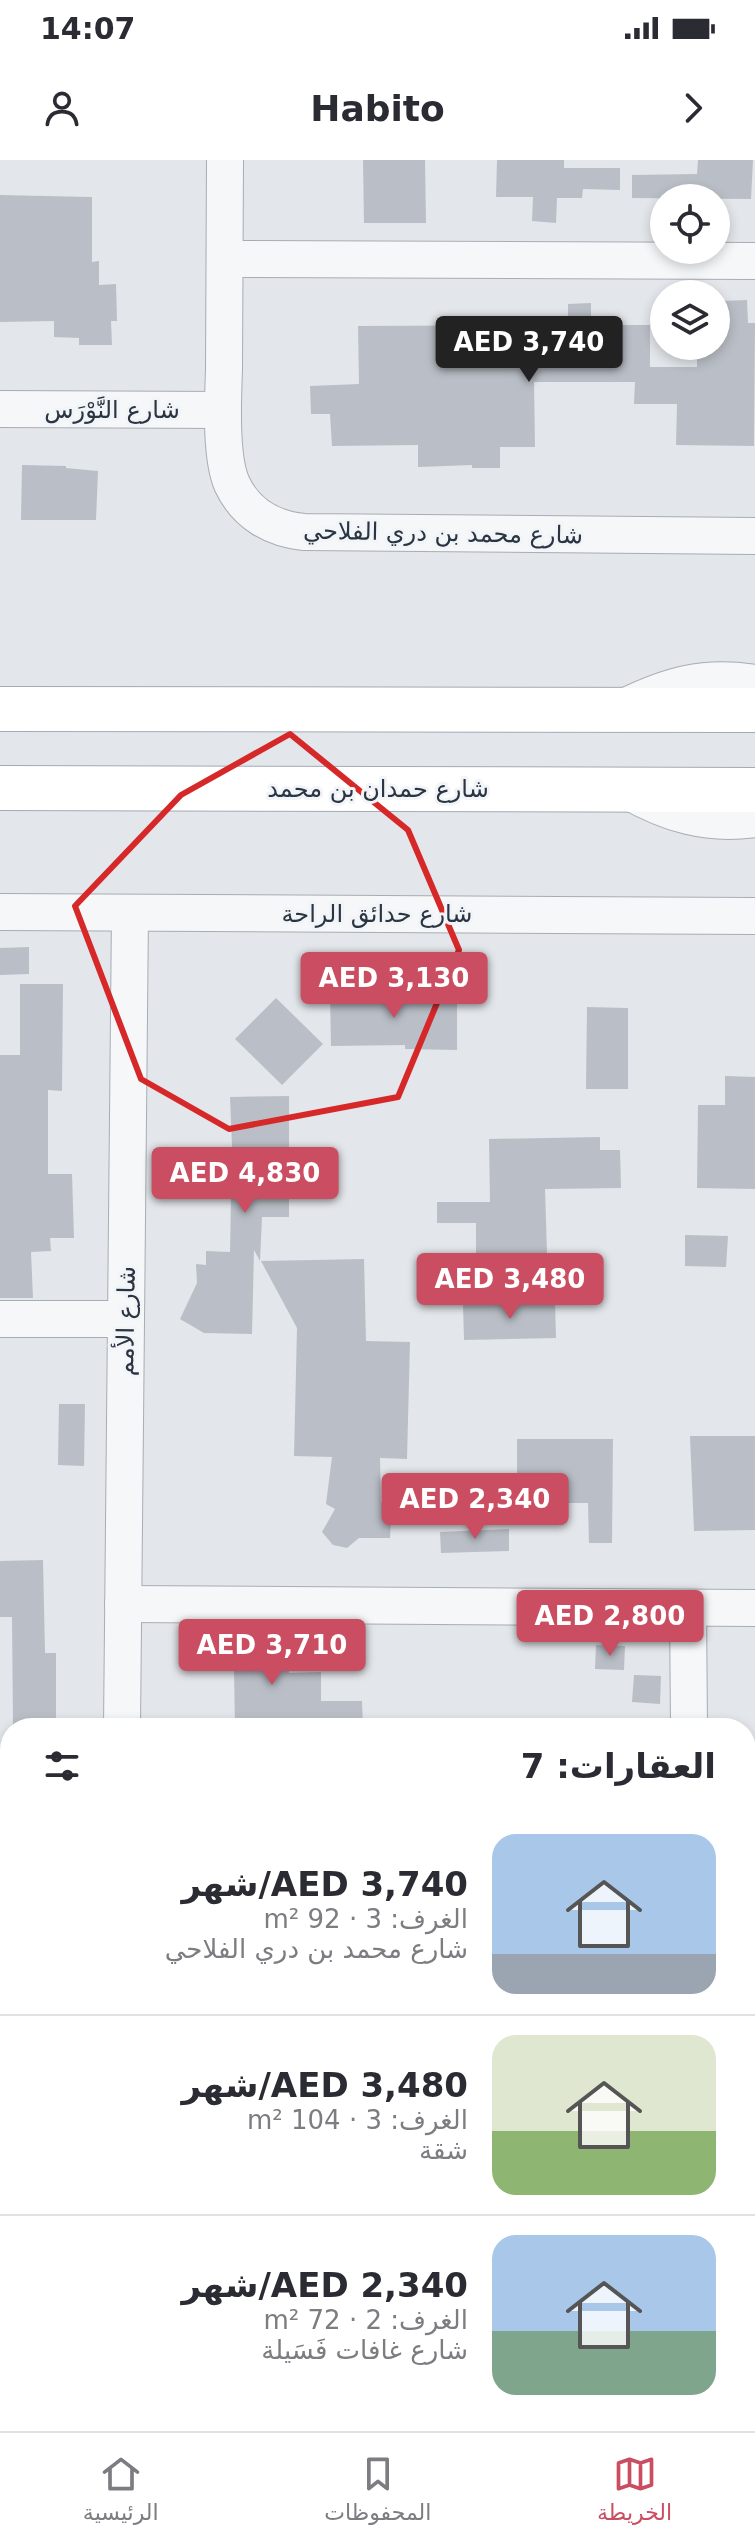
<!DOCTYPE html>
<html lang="ar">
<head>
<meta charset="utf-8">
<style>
	body { margin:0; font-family:"DejaVu Sans","Noto Sans Arabic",sans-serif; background:#f7f7f7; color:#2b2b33; direction:rtl; height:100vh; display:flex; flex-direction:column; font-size:30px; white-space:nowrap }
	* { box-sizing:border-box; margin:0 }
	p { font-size:26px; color:#7c7c81 }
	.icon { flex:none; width:44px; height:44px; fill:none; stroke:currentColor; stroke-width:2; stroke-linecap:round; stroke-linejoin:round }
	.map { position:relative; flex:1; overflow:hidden; direction:ltr }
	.sheet { position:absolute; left:0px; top:1558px; width:756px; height:714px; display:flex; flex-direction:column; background:#fff; border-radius:32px 32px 0 0; box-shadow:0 4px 12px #0003; direction:rtl }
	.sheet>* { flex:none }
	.controls { position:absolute; left:650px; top:24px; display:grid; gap:16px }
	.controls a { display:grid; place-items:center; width:80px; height:80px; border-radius:50%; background:#fff; box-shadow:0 4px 12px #0003; font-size:40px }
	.price { position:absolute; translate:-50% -68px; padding:0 18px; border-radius:8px; background:#ca4d61; color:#fff; font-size:26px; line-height:52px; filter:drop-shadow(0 2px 4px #0008) }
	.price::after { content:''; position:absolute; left:50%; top:48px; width:24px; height:18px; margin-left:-12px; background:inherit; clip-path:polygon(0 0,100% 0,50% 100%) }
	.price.active { background:#222; color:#fff }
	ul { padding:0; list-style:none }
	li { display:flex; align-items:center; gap:24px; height:200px; padding:0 40px }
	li+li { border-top:2px solid #e1e1e2 }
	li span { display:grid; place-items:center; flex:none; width:224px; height:160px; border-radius:24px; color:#555 }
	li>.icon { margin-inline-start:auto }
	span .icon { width:96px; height:96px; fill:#fffc; stroke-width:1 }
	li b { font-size:34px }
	h2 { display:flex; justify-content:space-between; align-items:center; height:96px; padding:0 40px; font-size:34px }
	.status { display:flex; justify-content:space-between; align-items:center; height:56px; padding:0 40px; background:#fff; direction:ltr }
	.status svg { height:22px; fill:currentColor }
	header { display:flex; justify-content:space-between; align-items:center; height:104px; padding:0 40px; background:#fff; font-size:36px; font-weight:600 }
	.dock { display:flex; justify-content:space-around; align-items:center; height:112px; border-top:2px solid #e1e1e2; background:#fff; font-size:22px; color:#7c7c81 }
	.dock a { display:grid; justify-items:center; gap:4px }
	.dock .active { color:#ca4d61 }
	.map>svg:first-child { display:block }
</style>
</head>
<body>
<div class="status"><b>14:07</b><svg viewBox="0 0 49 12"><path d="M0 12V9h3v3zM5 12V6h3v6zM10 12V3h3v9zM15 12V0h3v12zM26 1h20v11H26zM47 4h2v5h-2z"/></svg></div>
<header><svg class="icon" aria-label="forward" viewBox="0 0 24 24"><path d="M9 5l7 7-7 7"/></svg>Habito<svg class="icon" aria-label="person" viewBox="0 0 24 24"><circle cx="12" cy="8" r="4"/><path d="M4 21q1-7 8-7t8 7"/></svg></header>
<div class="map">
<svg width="755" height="2271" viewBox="0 0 755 2271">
	<rect width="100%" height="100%" fill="#e3e6ea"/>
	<g fill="#babfc7">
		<path d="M363 0H425L426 63H364Z"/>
		<path d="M497 0H564V8H620V30L583 29 582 38H557L556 63 532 61 533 37H496Z"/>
		<path d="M698 0H753L751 39 632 38V15L697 14Z"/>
		<path d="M0 35 92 37V102L99 101V125L116 124 117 161H111L112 185H79V178L54 177V161L0 162Z"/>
		<path d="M747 140 748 163H755L754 286 676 285 677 244H634L635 222H534L535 287H500V308H472V305L418 307V285L332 286 330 254H311L310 226 359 224 358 166 568 165V144L591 143V165H650V207H697V186H716V162H722L721 141Z"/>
		<path d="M22 305 66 306V308L98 311 96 360H21Z"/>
		<path d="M29 787V814L0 815V788Z"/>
		<path d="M20 824H63L62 931 48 930V1014H72L74 1078H50L51 1091 31 1092 33 1138H0V895H20Z"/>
		<path d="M383 831V834L457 835V890L405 889V885L331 886 330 832Z"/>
		<path d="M276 838 323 884 282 925 235 879Z"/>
		<path d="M587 847 628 848V929H586Z"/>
		<path d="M725 916 755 917V1029L697 1028 698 945H725Z"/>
		<path d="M289 936V1057H262L260 1101 254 1090 252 1174 204 1173 180 1159 197 1123 196 1104 206 1105V1091L230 1092 232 986 230 937Z"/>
		<path d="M600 977V990H620L621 1028 545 1029 547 1093 476 1094V1063H437V1042H490L489 979Z"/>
		<path d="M685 1075 728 1076 726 1107 685 1106Z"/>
		<path d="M364 1099 366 1181 410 1182 407 1299 380 1298 381 1342H392L390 1378H359L347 1388 333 1385 322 1372 335 1349 326 1344 332 1297 294 1296 297 1168 261 1101Z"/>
		<path d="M555 1141 556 1178 464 1180 463 1144Z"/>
		<path d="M59 1244H85L84 1306 58 1305Z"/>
		<path d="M690 1276H755V1370L694 1371Z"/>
		<path d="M517 1279H613L612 1383H589L588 1343H517Z"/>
		<path d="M509 1369V1391L441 1393 440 1372Z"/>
		<path d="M43 1400 45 1493H56V1568H13L12 1457H0V1401Z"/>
		<path d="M182 1481 289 1482V1513L321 1512V1541H362L363 1568H235L234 1509 182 1508Z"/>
		<path d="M596 1485 625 1486 624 1510 595 1509Z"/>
		<path d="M634 1515 661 1516 660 1544 632 1542Z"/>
	</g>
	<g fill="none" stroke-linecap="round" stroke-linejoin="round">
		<defs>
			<g id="minor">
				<path d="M225 0C225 70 224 139 224 209 223 239 220 297 232 324 246 354 273 369 304 372L755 376"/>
				<path d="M225 99 755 101"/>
				<path d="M0 249 223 250"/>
				<path d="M622 548C669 525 703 515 755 523"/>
				<path d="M626 630C668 654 707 666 755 659"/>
				<path d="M0 752 755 756"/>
				<path d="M0 1159H126"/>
				<path d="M123 1444 755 1448"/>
				<path d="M688 1448 689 1568"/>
				<path d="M122 1568 130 753"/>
				<path d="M0 2014H10"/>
				<path d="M746 2020H755"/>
			</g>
			<g id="major">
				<path d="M0 549 755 550"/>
				<path d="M0 628 755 630"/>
			</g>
		</defs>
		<use href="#minor" stroke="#a8adb4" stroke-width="38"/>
		<use href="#major" stroke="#a2aab6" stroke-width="46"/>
		<use href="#minor" stroke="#f5f7f9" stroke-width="36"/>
		<use href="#major" stroke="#fff" stroke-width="44"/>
	</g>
	<path fill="none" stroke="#d62828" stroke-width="6" stroke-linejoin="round" d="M290 574 408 670 459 790 398 937 229 969 141 919 75 746 181 635Z"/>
	<g text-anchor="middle" stroke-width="6" stroke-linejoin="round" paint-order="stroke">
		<g font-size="24" fill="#2b3442" stroke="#f2f5f8">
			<text x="112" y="258">شارع النَّوْرَس</text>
			<text transform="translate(443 373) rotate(1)" y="8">شارع محمد بن دري الفلاحي</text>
			<text x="378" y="637">شارع حمدان بن محمد</text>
			<text x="377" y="762">شارع حدائق الراحة</text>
			<text transform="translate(126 1161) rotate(-89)" y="8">شارع الأمم</text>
		</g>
	</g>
</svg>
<div class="controls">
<a><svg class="icon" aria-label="locate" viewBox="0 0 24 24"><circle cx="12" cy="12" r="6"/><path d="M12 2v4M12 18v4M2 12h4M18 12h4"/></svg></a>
<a><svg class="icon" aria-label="layers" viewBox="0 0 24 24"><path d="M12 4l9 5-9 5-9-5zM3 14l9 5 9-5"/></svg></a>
</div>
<b class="price active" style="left:529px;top:224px">AED 3,740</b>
<b class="price" style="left:394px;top:860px">AED 3,130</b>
<b class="price" style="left:245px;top:1055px">AED 4,830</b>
<b class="price" style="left:510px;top:1161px">AED 3,480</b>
<b class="price" style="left:475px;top:1381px">AED 2,340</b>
<b class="price" style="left:610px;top:1498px">AED 2,800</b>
<b class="price" style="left:272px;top:1527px">AED 3,710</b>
<section class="sheet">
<h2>العقارات: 7<svg class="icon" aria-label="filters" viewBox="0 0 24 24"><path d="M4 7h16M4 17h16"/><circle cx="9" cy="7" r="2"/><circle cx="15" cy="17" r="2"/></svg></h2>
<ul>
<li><span style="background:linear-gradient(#a9c7e8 75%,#9aa5b1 0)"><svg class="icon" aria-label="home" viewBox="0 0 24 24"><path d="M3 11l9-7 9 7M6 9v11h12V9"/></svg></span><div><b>AED 3,740/شهر</b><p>الغرف: 3 · 92 m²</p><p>شارع محمد بن دري الفلاحي</p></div></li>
<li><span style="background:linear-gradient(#dfe7d0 60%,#8fb573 0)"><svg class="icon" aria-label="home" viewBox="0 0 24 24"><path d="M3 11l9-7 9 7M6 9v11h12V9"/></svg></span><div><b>AED 3,480/شهر</b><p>الغرف: 3 · 104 m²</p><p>شقة</p></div></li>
<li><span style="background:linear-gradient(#a9c7e8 60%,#7fa58c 0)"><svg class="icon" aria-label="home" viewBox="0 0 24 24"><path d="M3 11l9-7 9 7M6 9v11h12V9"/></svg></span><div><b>AED 2,340/شهر</b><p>الغرف: 2 · 72 m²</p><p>شارع غافات فَسَيلة</p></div></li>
</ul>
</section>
</div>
<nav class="dock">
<a class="active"><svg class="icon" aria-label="map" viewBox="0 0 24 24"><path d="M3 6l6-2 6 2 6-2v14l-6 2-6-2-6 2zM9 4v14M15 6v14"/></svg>الخريطة</a>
<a><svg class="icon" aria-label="saved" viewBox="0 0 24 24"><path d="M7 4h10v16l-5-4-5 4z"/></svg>المحفوظات</a>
<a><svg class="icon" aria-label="home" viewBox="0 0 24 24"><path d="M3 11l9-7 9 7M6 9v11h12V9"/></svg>الرئيسية</a>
</nav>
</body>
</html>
